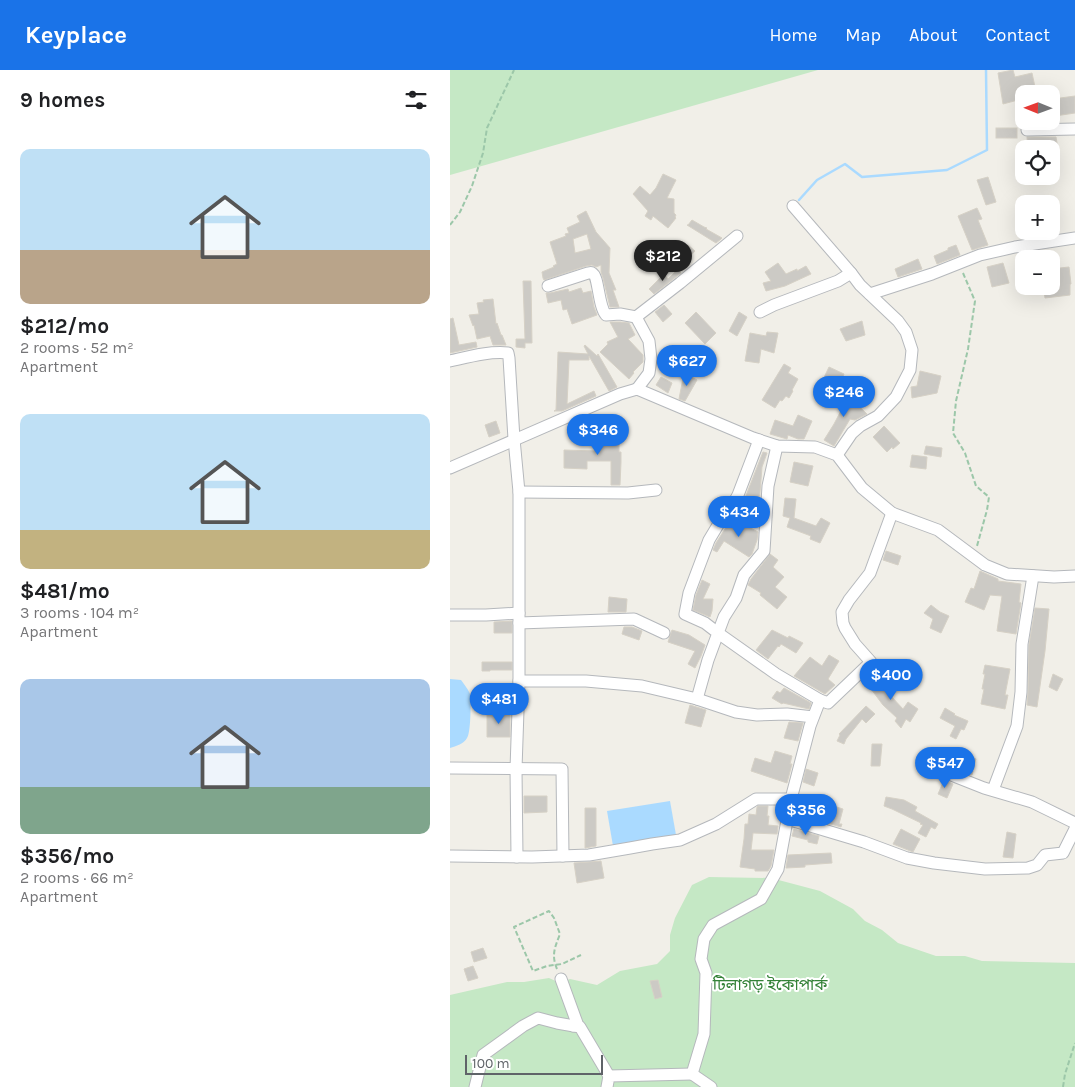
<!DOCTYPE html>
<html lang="en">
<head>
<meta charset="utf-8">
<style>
	body { margin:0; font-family:Karla,"Noto Sans Bengali",sans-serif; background:#f2f2f2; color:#202124; height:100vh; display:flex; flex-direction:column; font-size:19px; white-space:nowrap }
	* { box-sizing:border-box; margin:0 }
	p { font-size:16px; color:#757577 }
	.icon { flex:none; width:28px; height:28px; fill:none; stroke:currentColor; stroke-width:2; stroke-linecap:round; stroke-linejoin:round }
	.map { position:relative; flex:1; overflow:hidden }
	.drawer { display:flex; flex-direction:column; background:#fff; width:450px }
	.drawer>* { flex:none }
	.needle { width:32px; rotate:271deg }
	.fabs { position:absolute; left:565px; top:15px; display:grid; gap:10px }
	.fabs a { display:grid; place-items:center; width:45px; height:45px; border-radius:10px; background:#fff; box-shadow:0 5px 20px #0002; font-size:25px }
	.scale { position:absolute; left:15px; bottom:12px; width:138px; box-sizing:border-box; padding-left:5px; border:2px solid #5f6368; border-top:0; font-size:14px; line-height:18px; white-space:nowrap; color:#5f6368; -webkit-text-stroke:4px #fff; paint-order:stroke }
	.price { position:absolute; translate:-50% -42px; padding:0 11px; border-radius:18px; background:#1a73e8; color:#fff; font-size:16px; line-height:32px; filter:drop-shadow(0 1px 2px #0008) }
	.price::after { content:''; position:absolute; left:50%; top:30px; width:15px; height:11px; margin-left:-8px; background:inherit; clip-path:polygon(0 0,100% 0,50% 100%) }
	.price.selected { background:#222; color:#fff }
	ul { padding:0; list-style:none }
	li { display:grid; align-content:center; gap:10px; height:265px; padding:0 20px }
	li span { display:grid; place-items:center; height:155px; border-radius:10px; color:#555 }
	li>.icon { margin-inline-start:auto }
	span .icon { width:90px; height:90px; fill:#fffc; stroke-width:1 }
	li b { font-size:21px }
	h2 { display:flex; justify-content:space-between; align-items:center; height:60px; padding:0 20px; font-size:21px }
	header { display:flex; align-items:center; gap:30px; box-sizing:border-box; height:70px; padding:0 25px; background:#1a73e8; color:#fff }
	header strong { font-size:24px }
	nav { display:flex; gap:28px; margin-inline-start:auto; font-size:18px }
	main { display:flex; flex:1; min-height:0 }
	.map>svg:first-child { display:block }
</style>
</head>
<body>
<header>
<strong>Keyplace</strong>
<nav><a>Home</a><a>Map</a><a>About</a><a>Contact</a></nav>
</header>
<main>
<section class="drawer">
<h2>9 homes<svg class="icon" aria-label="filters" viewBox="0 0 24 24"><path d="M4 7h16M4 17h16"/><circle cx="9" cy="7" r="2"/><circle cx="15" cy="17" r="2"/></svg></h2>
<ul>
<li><span style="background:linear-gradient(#bfe0f5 65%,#b9a48a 0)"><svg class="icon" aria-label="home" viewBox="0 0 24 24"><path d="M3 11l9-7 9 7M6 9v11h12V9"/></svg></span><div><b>$212/mo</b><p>2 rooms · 52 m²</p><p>Apartment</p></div></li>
<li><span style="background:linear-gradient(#bfe0f5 75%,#c2b280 0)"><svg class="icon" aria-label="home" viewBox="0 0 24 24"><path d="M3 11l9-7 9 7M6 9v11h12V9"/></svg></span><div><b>$481/mo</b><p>3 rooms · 104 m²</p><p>Apartment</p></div></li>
<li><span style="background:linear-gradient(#a9c7e8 70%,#7fa58c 0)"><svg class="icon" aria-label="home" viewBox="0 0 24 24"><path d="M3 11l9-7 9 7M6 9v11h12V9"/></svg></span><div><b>$356/mo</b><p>2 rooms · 66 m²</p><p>Apartment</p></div></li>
</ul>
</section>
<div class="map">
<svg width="625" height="1017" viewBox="0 0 625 1017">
	<rect width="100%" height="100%" fill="#f1efe8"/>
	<g fill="#c5e8c5">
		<path d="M0 0H368L0 105Z"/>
		<path d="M259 807 321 808 370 821 403 839 415 851 432 860 448 873 486 886H515L532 891 625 893V1017H0V925L57 912H74L99 908 110 913 120 909 147 915 170 901 207 894 220 881V865L225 848 242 815Z"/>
	</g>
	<g fill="#aadaff">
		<path d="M0 609 11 610C14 614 18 619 20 624 21 630 21 663 17 668 14 674 6 676 0 678Z"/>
		<path d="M220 731 226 765 163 776 157 741Z"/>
	</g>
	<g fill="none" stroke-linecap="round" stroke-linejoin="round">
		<path stroke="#aadaff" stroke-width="2.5" d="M349 130 367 110 395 94 412 107 497 100 537 80 536 0"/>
	</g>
	<g fill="#cccac5" stroke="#d6d1c6" fill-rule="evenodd">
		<path d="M563 0 565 7 582 3 585 17 566 21 568 30 553 34 548 3Z"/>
		<path d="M625 26V43L605 46 603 29Z"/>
		<rect x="546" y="58" width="21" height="10"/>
		<path d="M577 67H606L608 79H578Z"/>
		<path d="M213 104 226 110 217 128 224 129V143L226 145 225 147 226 148 218 158 203 146 201 150 195 146 198 141 183 124 190 116 200 125 206 118Z"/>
		<path d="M538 107 546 132 536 135 527 110Z"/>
		<path d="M527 138 532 149 528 150 538 175 522 180 508 146Z"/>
		<path d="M136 141 146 162 160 178 159 203 166 220H163L169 237H160L153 208 151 202V195L146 197 142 195 136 196 94 210 93 208 92 202 104 197 103 196 107 194 100 172 116 166 115 164 119 163 117 158 130 152 127 146ZM137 164 141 179 125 183 123 169Z"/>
		<path d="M242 150 254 157 257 158 256 159 272 168 271 169 266 173 237 155H238Z"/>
		<path d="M238 175 245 181 232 195 225 189Z"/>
		<path d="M506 175 510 185 487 194 484 186 498 180V178Z"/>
		<path d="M468 189 472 199 448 207 445 199Z"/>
		<path d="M328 193 336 204 347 199V201L356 196 361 204 335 216 316 221 313 213 321 211 315 202Z"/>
		<path d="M553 193 559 213 542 217 537 197Z"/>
		<path d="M619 197 621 214H620V225L595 228 593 216H601V199Z"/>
		<path d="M228 199 231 203 204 224 199 219 214 204 218 209Z"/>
		<path d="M73 211H81L82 273H75V278L66 277V269H75Z"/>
		<path d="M131 218 133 223 141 221 144 237 147 245 122 254 117 239 113 240 111 230 98 233 96 223H100L118 219 119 222Z"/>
		<path d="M43 229 46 254 47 253 51 265H52L56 275H43L40 266 27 269 24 255 23 256 19 245 29 244 27 233 34 232 33 230Z"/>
		<path d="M214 235 222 244 213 252 205 242Z"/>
		<path d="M246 242 266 263 255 274 235 253Z"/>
		<path d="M289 242 297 247 287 266 279 261Z"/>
		<path d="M3 248 9 275 26 272 27 277 0 283V249Z"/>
		<path d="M412 251 415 265 396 271 390 259Z"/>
		<path d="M160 252H170L179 253 185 265 178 269 193 285V292L183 302 184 303 179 309 150 282 158 274 157 272 168 267Z"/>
		<path d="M317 262 328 263 324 283 311 279 309 293 295 291 300 263 316 266Z"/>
		<path d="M135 275 147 286 148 284 167 317 159 321 139 286V290H119L117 334 144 321 146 326 112 341H104L106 340 108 282 138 284 134 276Z"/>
		<path d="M334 294 341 298 338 303 348 309 342 320 343 321 339 328 336 326 332 331 330 330 325 338 312 330Z"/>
		<path d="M379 297 394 304 386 323 370 316Z"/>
		<path d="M470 301 491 306 487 323 462 328 461 317 467 316Z"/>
		<path d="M234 303 247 310 235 331 229 329Z"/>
		<path d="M211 307 222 313 218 323 206 315Z"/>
		<path d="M390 323 405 330 404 331 417 344 405 350 400 349 384 376 374 370 384 354 395 333 387 330Z"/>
		<path d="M348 345 362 351 354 369H348L338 365 337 369 320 364 325 350 343 356Z"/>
		<path d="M46 351 50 363 39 367 35 355Z"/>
		<path d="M434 356 450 373 443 379 442 377 437 382 423 367Z"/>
		<path d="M146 364H169V382H171V392L170 415H161V391H137V399L114 398V380L146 381Z"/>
		<path d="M476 376 492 378 491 387 474 384Z"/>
		<path d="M313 382 317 383 312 397 308 449 285 444 295 428Z"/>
		<path d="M462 385 477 387 476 399 460 397Z"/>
		<path d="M344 392 363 396 358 416 340 412Z"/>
		<path d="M335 428 346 429 344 448 366 456 371 448 380 453 370 473 360 469 361 466 337 457 340 448 333 446Z"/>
		<path d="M282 448 308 462 307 470 302 484 299 487 274 471 267 482 263 480 266 473Z"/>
		<path d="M436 481 451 486 448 495 433 490Z"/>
		<path d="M320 484 328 490 323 497 334 507 325 517 337 527 327 539 310 525 311 523 298 515 301 509Z"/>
		<path d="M530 501 548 509V511L571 514 569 532 571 533 566 564 547 561 552 526 540 525 534 540 515 532 521 518 524 519Z"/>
		<path d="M252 510 260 514 253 529H263L262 541 260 547 243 540 246 525Z"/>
		<path d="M159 527 177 529 176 542H158Z"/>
		<path d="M481 535 490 542 499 546 491 563 480 558 483 549 474 543Z"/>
		<path d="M585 538 599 539 595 581 587 637 577 635 578 622 579 575Z"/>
		<path d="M62 551V563H44V552Z"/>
		<path d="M174 557H182L192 561 189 570 172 564Z"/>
		<path d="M222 560 239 565 255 575 251 586 245 598 238 594 245 581 218 572Z"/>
		<path d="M322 560 338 568 339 566 353 573 346 583 331 574 329 577 328 576 318 589 306 580Z"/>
		<path d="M379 585 389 591 378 609 385 615 375 624 344 606 360 587 372 596Z"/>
		<path d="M32 592H62V600H40V601H32Z"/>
		<path d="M535 595 560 599 555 625H558L555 639 531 634 534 619H532L535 604H533Z"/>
		<path d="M420 603 425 608 428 606 442 623 440 625 453 639 458 632 468 639 460 652 456 649 451 658 445 651 447 648 433 635 418 615 420 613 415 608Z"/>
		<path d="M603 604 613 609 607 621 599 617Z"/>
		<path d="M334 618 361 633 359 639 333 633 332 634 322 628 327 621 330 623Z"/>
		<path d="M240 635 256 640 251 657 235 653Z"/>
		<path d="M416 636 425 644 416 653 412 649 396 669 394 674 387 671 390 665 389 664Z"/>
		<path d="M495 638 505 644 504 645 518 651 514 660 511 659 506 669 500 666 505 656 490 648Z"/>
		<path d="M60 642V667H37V643Z"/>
		<path d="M339 652 353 653 348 671 334 668Z"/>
		<path d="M422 674H432L430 696H421Z"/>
		<path d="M325 681 342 686 340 694H342L337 713 301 701 305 688 321 693Z"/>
		<path d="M499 684 516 691 519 686 526 689 522 700 523 701 522 705 495 694Z"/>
		<path d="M356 699 368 703 364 716 353 712Z"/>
		<path d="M494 710 503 714 497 728 488 724Z"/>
		<path d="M74 726H97V742L74 743Z"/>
		<path d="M350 726 377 733V734L393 739 389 754H392L391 757 346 744Z"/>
		<path d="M436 727 454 730 467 737 465 741 488 754 485 759 481 757 476 767 468 763 473 755 470 754 471 753 442 739 434 736Z"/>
		<path d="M308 736H318L317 746H319L318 755 328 756 327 764 303 763 301 780H324L321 796 318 801H305V799L290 797 294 769 295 754H298L299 744 306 745 307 737Z"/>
		<path d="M135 738H146V776L135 778Z"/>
		<path d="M344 759 369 766 367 774 358 772V770L342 766Z"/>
		<path d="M451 759 470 769 463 782 443 774Z"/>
		<path d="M557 762 566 764 563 788 553 787Z"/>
		<path d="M381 783 382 793 355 795V797L336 798 338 785Z"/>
		<path d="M151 791 154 808 127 813 124 793 139 792Z"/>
		<path d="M33 878 37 888 24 892 21 882Z"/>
		<path d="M23 896 28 908 18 911 14 899Z"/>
		<path d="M208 910 212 927 205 929 200 911Z"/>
	</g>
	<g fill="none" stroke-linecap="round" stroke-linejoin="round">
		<defs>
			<g id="minor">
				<path d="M577 60 625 59"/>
				<path d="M343 136 401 203"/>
				<path d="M98 216 138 203C139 203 141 202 142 203 149 206 148 236 156 245L170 244 186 247"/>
				<path d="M420 224 482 204 530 185 565 177 625 168"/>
				<path d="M310 242 324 235 388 211 401 203 410 215 448 251 456 262 462 280 460 300 446 327 428 346 410 356 402 363 387 385"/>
				<path d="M0 291C18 287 39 281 58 283L59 288 64 369 69 422V611L66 699 67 787"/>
				<path d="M187 319 199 303 201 289 199 271 186 247 230 213 287 166"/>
				<path d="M0 398 170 324 187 319 303 368 327 376 365 377 387 385 412 418 442 443 488 460 535 495 557 504 604 507 625 506"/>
				<path d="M69 422 178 423 206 420"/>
				<path d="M1 545H36L69 543"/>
				<path d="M69 553 184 549 214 563"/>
				<path d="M69 611H136L192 616 247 629 286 642 307 645 337 644 363 647"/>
				<path d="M247 629 258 590 268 563 255 553 235 544 239 523 259 470 268 455 282 436 288 425 309 370"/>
				<path d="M370 630 378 633 421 592 405 574 395 558 393 553 392 542 399 530 420 503 442 443"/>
				<path d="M0 698 112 699 113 786"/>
				<path d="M486 699 534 718 582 732 625 753"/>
				<path d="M543 720 567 656 571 622 572 574 583 506"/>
				<path d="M337 749 414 772 457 788 484 793 535 799 578 798 587 795 595 785 613 783 625 759"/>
				<path d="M0 786 82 787 139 785 180 778 202 774 230 770 266 754 306 729H341"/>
				<path d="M111 909 127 953 123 956"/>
				<path d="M25 1017 33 985 73 956 88 948 107 953 130 957 159 1006"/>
				<path d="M157 1017 159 1006 242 1004"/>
				<path d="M261 1017 242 1004 254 964 256 903 251 889 254 869 263 855 311 829 328 799 341 729 360 656 370 630 326 604 268 563 274 547 286 528 294 505 314 481 318 416 327 376"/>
			</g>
		</defs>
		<use href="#minor" stroke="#b5b8bc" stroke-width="13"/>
		<g stroke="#9cc7a9" stroke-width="2" stroke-dasharray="5 2.5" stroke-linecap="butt">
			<path d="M0 155 10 142 22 116 33 83 37 58 64 0"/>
			<path d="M513 203 525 231 518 279 506 331 503 363 515 383 526 416 539 427 537 440 527 476"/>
			<path d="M107 899C101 885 105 877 110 864L104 848 99 841 64 857 83 901 97 896 112 894 131 885"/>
			<path d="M613 1017 615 1004 625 973"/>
		</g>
		<use href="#minor" stroke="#fff" stroke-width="11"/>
	</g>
	<g text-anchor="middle" stroke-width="4" stroke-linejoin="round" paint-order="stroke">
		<g font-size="16" fill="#348238" stroke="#fff">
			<text x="320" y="920">টিলাগড় ইকোপার্ক</text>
		</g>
	</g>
</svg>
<div class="fabs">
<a><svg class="needle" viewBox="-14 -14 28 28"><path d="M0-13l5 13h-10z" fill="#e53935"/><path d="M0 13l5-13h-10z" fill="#757577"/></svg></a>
<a><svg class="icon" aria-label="locate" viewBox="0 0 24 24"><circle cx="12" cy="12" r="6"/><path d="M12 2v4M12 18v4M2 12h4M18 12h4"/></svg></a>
<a>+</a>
<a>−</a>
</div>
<div class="scale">100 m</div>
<b class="price selected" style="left:213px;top:212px">$212</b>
<b class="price" style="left:237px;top:317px">$627</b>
<b class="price" style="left:394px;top:348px">$246</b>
<b class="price" style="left:148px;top:386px">$346</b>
<b class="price" style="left:289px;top:468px">$434</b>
<b class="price" style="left:441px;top:631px">$400</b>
<b class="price" style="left:49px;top:655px">$481</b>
<b class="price" style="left:495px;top:719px">$547</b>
<b class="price" style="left:356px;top:766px">$356</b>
</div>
</main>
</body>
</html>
